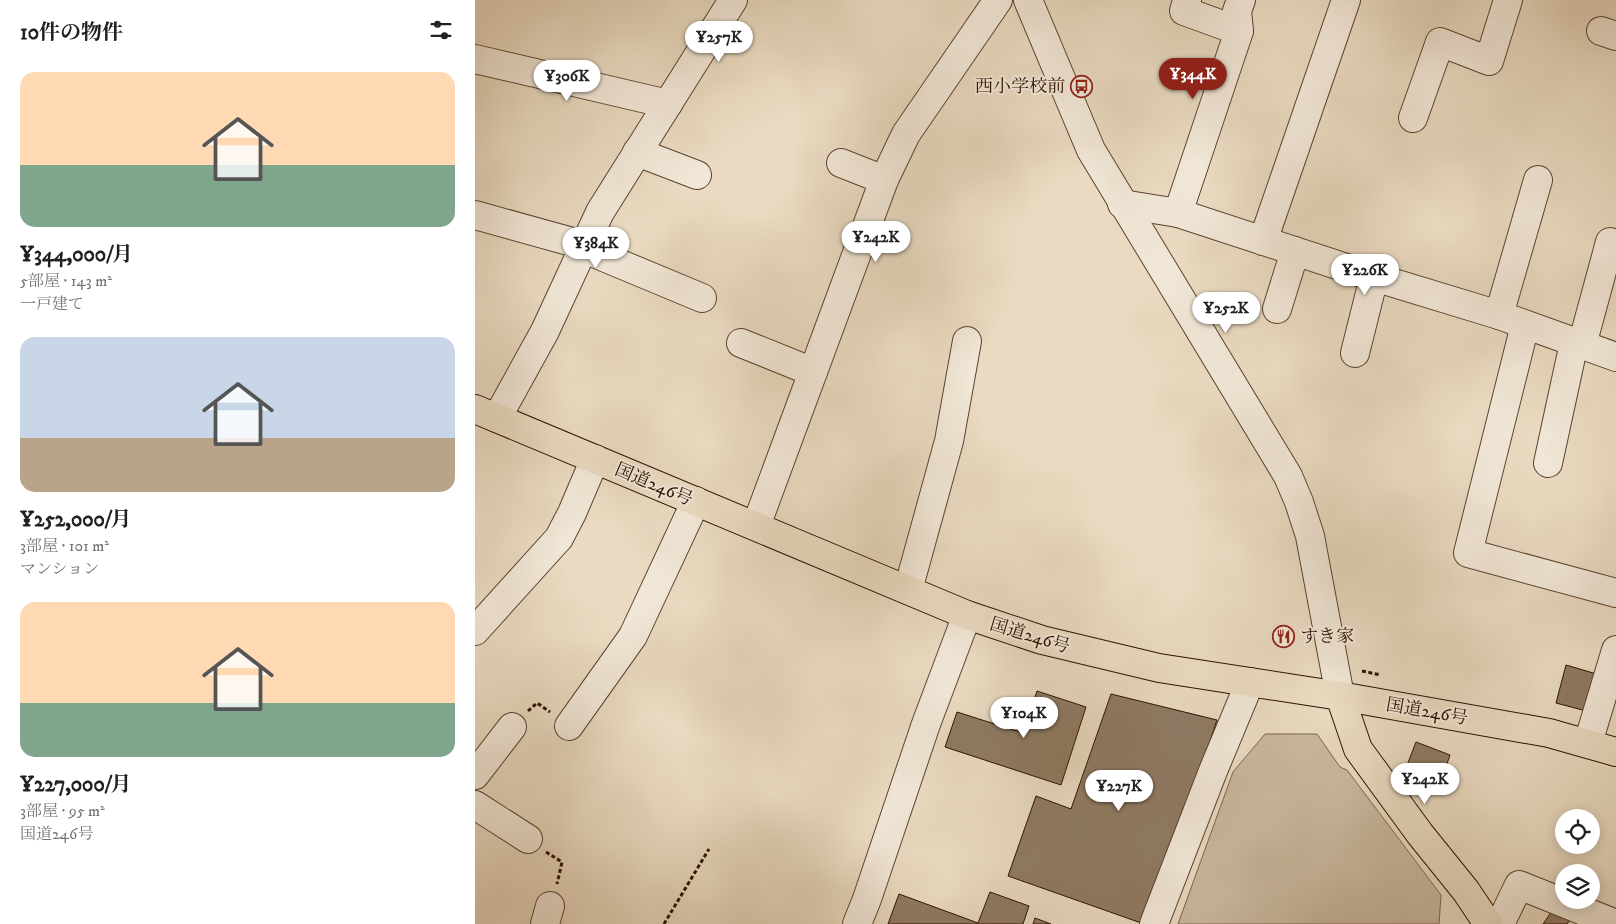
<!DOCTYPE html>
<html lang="ja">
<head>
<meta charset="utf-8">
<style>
	body { margin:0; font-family:"IM FELL DW Pica","Noto Serif JP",serif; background:#f6f6f6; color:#202124; height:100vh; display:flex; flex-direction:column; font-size:19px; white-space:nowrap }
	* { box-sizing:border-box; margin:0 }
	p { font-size:16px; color:#757577 }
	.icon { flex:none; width:28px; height:28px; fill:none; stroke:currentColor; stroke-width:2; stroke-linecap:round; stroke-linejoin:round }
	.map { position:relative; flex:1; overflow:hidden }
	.panel { display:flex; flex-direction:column; background:#fff; width:475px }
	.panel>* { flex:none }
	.controls { position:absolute; left:1080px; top:809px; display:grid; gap:10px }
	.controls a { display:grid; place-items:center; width:45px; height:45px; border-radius:50%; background:#fff; box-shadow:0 2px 12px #0003; font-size:25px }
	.price { position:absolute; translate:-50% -42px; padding:0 11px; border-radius:18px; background:#fff; color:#222; font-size:16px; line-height:32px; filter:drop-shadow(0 1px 2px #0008) }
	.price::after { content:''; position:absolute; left:50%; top:30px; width:15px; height:11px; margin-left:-8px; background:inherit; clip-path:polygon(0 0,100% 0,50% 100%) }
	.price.current { background:#8f2418; color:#fff }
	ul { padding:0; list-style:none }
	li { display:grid; align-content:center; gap:10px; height:265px; padding:0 20px }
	li span { display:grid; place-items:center; height:155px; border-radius:15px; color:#555 }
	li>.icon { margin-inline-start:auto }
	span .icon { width:90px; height:90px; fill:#fffc; stroke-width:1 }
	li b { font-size:21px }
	h2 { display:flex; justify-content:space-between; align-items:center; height:60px; padding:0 20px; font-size:21px }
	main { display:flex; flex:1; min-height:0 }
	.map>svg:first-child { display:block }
</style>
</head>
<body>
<main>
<section class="panel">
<h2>10件の物件<svg class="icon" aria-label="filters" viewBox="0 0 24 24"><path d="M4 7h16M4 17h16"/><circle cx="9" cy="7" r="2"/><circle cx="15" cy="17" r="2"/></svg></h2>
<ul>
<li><span style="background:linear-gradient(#ffd9b3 60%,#7fa58c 0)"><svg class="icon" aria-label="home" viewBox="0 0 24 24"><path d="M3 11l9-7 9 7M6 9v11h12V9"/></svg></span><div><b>¥344,000/月</b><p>5部屋 · 143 m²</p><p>一戸建て</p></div></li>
<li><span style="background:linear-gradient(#c9d6e8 65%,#b9a48a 0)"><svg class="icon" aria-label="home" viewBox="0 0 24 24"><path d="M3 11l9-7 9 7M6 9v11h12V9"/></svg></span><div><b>¥252,000/月</b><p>3部屋 · 101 m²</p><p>マンション</p></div></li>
<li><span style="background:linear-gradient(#ffd9b3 65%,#7fa58c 0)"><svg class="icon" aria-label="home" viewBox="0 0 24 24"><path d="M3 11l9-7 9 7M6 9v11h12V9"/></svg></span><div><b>¥227,000/月</b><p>3部屋 · 95 m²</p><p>国道246号</p></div></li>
</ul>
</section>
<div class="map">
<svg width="1141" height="924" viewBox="0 0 1141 924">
	<rect width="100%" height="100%" fill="#e9dac1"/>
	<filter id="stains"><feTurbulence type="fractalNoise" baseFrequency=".004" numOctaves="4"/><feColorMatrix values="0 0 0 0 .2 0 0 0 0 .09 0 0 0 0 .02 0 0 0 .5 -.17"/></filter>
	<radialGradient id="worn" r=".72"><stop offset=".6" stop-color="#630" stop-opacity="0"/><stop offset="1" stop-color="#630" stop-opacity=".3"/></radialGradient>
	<path fill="#c9b8a0" stroke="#7b6450" d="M790 734H842L865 767 872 770 966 895 964 924H703L758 772Z"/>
	<g fill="#8f7a64" stroke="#2d1100">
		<path d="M1091 665 1125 675 1115 712 1081 703Z"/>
		<path d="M562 691 611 707 586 785 470 747 482 712 548 733Z"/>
		<path d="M636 694 742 720 675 921 669 924 533 876 561 796 596 809Z"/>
		<path d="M941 742 975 755 966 781 931 768Z"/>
		<path d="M515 892 554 906 548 924H413L424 894 503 923Z"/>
		<path d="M1077 911 1098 916 1092 924H1068Z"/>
		<path d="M560 918 576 924H558Z"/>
	</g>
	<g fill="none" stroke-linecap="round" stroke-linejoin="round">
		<defs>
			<g id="minor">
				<path d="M553 0 616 150 813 476 824 502 835 536 865 696"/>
				<path d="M712 0 709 11 764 31"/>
				<path d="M1126 31 1141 36"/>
				<path d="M0 59 193 104"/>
				<path d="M938 118 965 42 1014 61 1033 0"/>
				<path d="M162 152 222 175"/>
				<path d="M366 163 409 180"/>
				<path d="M647 204 703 213 899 277 1024 315 1141 357"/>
				<path d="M703 213 764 31 762 11 766 0"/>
				<path d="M0 215 108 245"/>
				<path d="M788 241 871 0"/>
				<path d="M107 248 227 298"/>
				<path d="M802 309 820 251"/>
				<path d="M1024 315 1063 180"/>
				<path d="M1050 325 993 553 1141 593"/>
				<path d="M266 343 338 372"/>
				<path d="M1107 345 1135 242"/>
				<path d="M880 353 899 277"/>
				<path d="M22 418 70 331 125 212 258 0"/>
				<path d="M1073 463 1099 343"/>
				<path d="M281 526 409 180 431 134 523 0"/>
				<path d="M433 590 474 441 492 341"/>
				<path d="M0 631 84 538 97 513 120 459"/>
				<path d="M94 726 158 636 221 501"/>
				<path d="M1113 743 1141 650"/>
				<path d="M0 775 37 727"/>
				<path d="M0 805 53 839"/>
				<path d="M70 924 75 906"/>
				<path d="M382 924 392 899 451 724 492 615"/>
				<path d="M679 924 738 771 775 682"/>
				<path d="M1025 924 1044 885 1141 924"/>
			</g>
			<path id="major" d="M865 696 883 749 945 834 991 891 1013 924"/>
			<path id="highway" d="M0 409 492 615 567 640 684 668 865 696 1074 733 1141 752"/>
		</defs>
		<use href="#minor" stroke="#5c4330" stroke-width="30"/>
		<use href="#major" stroke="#2d1100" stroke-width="30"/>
		<use href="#highway" stroke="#2d1100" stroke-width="30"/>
		<g stroke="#2d1100" stroke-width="3" stroke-dasharray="4 2.5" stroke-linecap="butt">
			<path d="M887 671 906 675"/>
			<path d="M53 711 62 703 75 712"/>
			<path d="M71 852 87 862 82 884"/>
			<path d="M189 924 234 849"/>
		</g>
		<use href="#minor" stroke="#f1e7d7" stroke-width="28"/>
		<use href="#major" stroke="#e9dac1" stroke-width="28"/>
		<use href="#highway" stroke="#e9dac1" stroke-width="28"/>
	</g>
	<defs>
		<symbol id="bus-ring" viewBox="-11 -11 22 22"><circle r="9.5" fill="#f1e7d7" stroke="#8f2418" stroke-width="1.5"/><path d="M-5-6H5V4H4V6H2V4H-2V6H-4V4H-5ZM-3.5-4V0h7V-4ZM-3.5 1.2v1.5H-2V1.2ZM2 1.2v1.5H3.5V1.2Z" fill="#8f2418"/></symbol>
		<symbol id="restaurant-ring" viewBox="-11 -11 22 22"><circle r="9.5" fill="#f1e7d7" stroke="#8f2418" stroke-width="1.5"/><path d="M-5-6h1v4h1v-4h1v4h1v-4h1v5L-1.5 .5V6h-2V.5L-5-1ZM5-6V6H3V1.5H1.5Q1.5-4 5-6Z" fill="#8f2418"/></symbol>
	</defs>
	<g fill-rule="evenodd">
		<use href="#bus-ring" x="594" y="74" width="25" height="25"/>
		<use href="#restaurant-ring" x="796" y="624" width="25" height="25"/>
	</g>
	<g text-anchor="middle" stroke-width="4" stroke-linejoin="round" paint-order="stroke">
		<g font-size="18" fill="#2d1100" stroke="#f1e7d7" text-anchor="end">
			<text x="590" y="92">西小学校前</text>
			<text x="825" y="642" text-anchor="start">すき家</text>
		</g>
		<g font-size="18" fill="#2d1100" stroke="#f1e7d7">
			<text transform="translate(179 484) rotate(23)" y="6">国道246号</text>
			<text transform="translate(555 635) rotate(17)" y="6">国道246号</text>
			<text transform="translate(952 711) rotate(10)" y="6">国道246号</text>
		</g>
	</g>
	<rect width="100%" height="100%" filter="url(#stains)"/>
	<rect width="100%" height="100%" fill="url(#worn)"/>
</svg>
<div class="controls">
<a><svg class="icon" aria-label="locate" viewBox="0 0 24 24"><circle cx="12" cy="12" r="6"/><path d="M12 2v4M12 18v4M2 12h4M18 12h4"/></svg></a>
<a><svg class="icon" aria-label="layers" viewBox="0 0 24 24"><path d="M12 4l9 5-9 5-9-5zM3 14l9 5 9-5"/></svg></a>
</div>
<b class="price" style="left:244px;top:63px">¥257K</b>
<b class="price current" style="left:718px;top:100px">¥344K</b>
<b class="price" style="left:92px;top:102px">¥306K</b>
<b class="price" style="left:401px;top:263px">¥242K</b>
<b class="price" style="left:121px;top:269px">¥384K</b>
<b class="price" style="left:890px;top:296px">¥226K</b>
<b class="price" style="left:751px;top:334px">¥252K</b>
<b class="price" style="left:549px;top:739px">¥104K</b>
<b class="price" style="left:950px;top:805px">¥242K</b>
<b class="price" style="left:644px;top:812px">¥227K</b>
</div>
</main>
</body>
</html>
